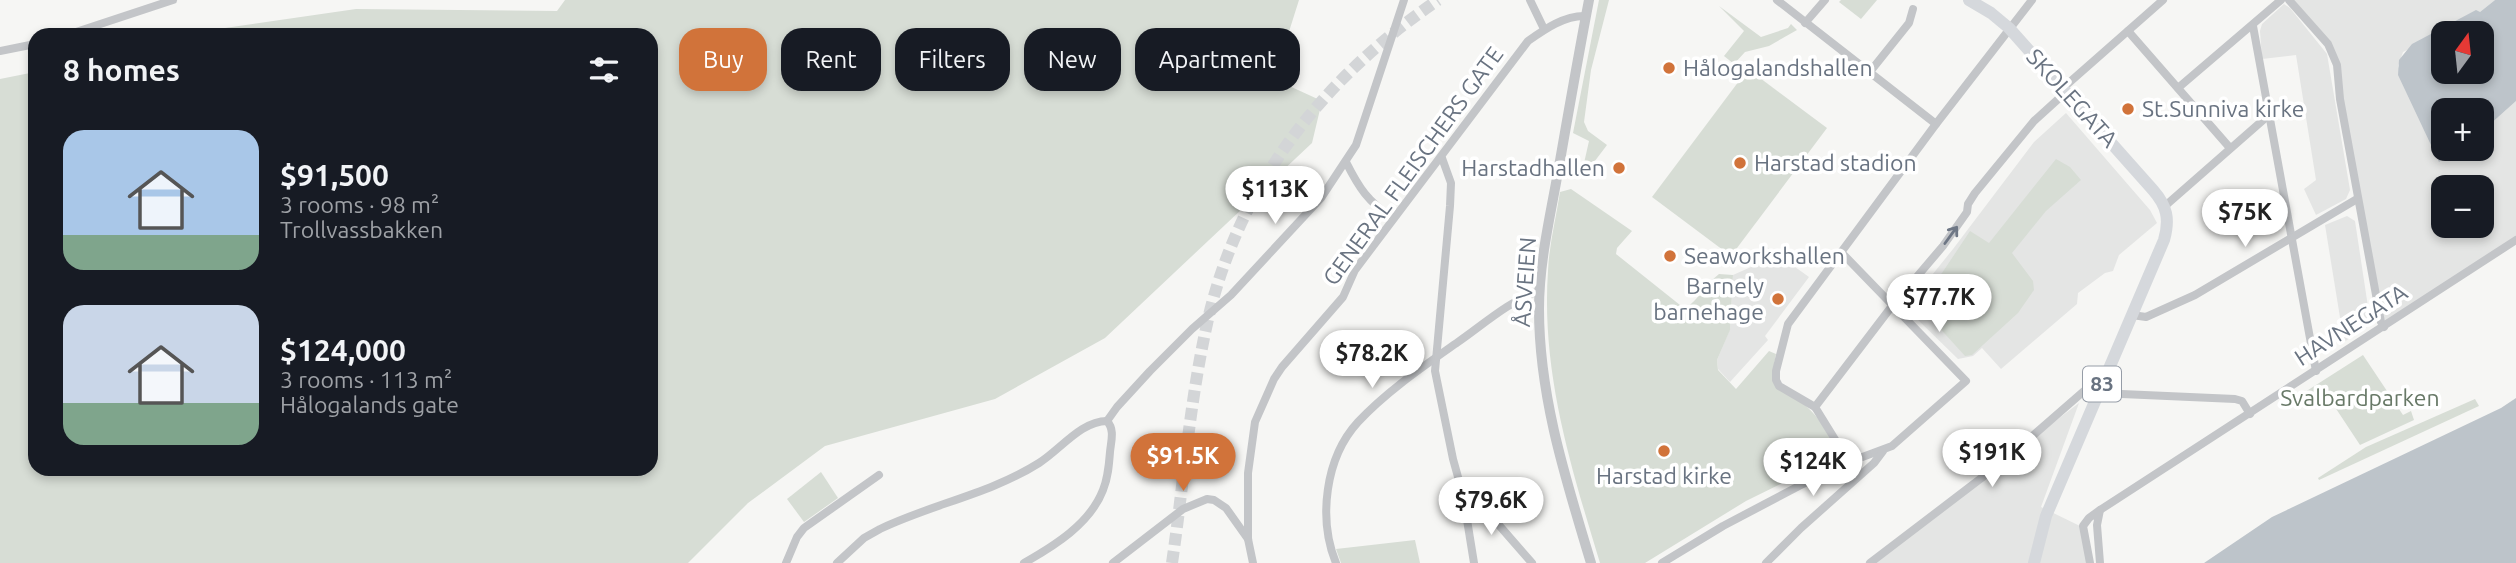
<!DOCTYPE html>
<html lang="en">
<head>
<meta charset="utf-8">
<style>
	body { margin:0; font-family:Ubuntu,sans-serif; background:#20242c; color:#f1f3f6; height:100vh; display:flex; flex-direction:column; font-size:26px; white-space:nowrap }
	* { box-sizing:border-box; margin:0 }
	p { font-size:23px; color:#9ea1a6 }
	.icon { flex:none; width:38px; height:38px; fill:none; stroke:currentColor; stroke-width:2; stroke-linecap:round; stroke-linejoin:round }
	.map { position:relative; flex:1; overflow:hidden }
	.side { position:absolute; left:28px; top:28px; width:630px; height:448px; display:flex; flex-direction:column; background:#171b24; border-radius:21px; box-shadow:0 4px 10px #0003 }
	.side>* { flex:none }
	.hud { position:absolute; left:679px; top:28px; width:665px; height:63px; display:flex; gap:14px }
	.needle { width:46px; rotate:15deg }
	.tools { position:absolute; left:2431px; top:21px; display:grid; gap:14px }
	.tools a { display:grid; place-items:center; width:63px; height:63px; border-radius:14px; background:#171b24; box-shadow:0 4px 10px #0003; font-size:35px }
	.price { position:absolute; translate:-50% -60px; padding:0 16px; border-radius:24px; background:#fff; color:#222; font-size:23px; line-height:46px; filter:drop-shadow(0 2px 4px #0008) }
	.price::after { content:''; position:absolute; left:50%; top:42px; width:21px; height:16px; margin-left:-10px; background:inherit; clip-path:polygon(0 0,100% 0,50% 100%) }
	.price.on { background:#d1733a; color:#fff }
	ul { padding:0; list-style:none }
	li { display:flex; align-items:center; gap:21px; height:175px; padding:0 35px }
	li span { display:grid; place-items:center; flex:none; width:196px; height:140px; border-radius:21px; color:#555 }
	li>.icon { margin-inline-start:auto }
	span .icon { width:84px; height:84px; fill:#fffc; stroke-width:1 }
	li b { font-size:30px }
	h2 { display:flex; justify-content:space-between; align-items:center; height:84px; padding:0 35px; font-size:30px }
	.tag { padding:0 24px; border-radius:21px; background:#171b24; box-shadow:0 4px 10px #0003; font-size:24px; line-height:63px }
	.tag.on { background:#d1733a; color:#fff }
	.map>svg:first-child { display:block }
</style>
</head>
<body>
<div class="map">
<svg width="2516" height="563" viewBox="0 0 2516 563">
	<rect width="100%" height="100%" fill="#f6f6f4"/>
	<g fill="#e4e5e4" fill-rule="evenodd">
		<path d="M2290 0H2495L2480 12 2403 52 2398 66 2439 161 2452 149H2482V123L2487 127 2516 101V244L2385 323 2336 64 2306 14ZM2443 187H2482V226H2443Z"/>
		<path d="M2284 4 2290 8 2327 54 2350 190 2346 199 2316 215 2304 189 2316 180 2296 55 2262 59 2260 31 2262 24Z"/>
		<path d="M2066 113 2150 210 2157 223 2119 255 2113 271 2105 273 2078 293 2077 304 2001 369 1982 348 1973 356 1958 359 1916 318 1901 308 1916 295 1953 249 2034 142Z"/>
		<path d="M2347 216 2355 221 2370 320 2368 326 2344 342 2325 225Z"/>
		<path d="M1767 247 1809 277 1765 336 1768 340 1730 382 1718 369 1717 360 1730 329 1733 275 1751 267Z"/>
		<path d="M2079 403 2041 507 2080 526 2087 563H1869Z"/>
	</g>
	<g fill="#d7ddd5">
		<path d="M565 0H1299L1274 79 1322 101 1312 143 1105 338 995 399 825 446 748 503 688 563H0V79L35 72V469H651V35H177L356 9 557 11Z"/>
		<path d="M1599 0H1609L1591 70 1584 122 1588 131 1607 145 1585 174 1582 172 1589 141 1573 133Z"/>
		<path d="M1841 0H1877L1861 19 1839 2Z"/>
		<path d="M1719 6 1761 37 1788 28 1791 24 1797 30 1769 46 1745 52 1734 64 1724 56 1744 31Z"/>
		<path d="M1748 69 1827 128 1731 256 1652 197Z"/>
		<path d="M2056 159 2070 167 2081 180 2046 211 2012 253 2033 281 2034 290 2018 313 1972 355 1965 356 1915 301 1942 273 1970 231 1989 243Z"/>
		<path d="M1571 189 1632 231 1617 248 1616 254 1685 309C1699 299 1706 284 1719 274L1733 275 1730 330 1717 360 1718 370 1736 389 1769 351 1776 354 1772 376C1795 397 1833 422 1834 456L1831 459 1746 501 1645 563H1600C1571 467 1541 373 1548 271 1549 245 1556 218 1560 192Z"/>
		<path d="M2363 355 2403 415 2411 411 2414 420 2360 445 2325 392 2312 400 2305 392Z"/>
		<path d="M2475 399 2479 406 2319 480 2318 478 2366 447Z"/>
		<path d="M821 472 838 498 804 522 787 499Z"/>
		<path d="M1415 540 1420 563H1341L1336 549Z"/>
	</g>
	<g fill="#bdc4ca" fill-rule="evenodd">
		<path d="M2495 0H2516V101L2487 127 2482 123V110H2443V149H2452L2439 162 2398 75 2399 60 2412 44 2476 10 2480 12ZM2443 33H2482V72H2443Z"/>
		<path d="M2516 398V563H2204L2272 517 2501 408Z"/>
	</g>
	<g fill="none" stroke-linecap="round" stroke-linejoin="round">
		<path stroke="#d3d5d7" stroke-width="12" stroke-dasharray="12 6" stroke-linecap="butt" d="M1172 563C1184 481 1190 396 1209 315 1242 180 1325 77 1438 0"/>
		<g stroke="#c3c5c8" stroke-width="8">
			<path d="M1530 0 1544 29"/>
			<path d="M1777 0 1936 124"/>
			<path d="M2289 0 2328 44 2337 65 2340 99 2381 322 2384 327"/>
			<path d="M1805 23 1825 0"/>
			<path d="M2253 26 2316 371"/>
			<path d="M2128 31 2230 148"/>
			<path d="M67 35 173 0"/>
			<path d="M0 51 35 44"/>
			<path d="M1869 73 1909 23 1913 9"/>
			<path d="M2063 88 2163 0"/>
			<path d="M2178 88 2281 0"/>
			<path d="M1442 158 1451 183 1450 206 1435 371 1453 459 1463 495 1474 563"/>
			<path d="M1346 162C1359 188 1368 202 1393 218"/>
			<path d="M2165 206 2270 114"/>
			<path d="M2132 315 2146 317 2195 295 2357 199"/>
			<path d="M2099 393 2235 399 2242 401 2250 414"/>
			<path d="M1815 407 1779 386 1776 380V371L1788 324 1936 124 2032 0"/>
			<path d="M1107 421 1117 407 1150 371 1192 329 1231 295 1321 198 1356 145 1404 0"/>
			<path d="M1849 462 1815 407 1892 306 1943 246 1967 212 1968 204 1975 193 2034 121 2066 92"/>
			<path d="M1463 495 1498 524 1532 563"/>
			<path d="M2100 510 2516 240"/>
			<path d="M786 563 797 537 804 528 879 475"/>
			<path d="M837 563 864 538 880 529C932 504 990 494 1039 463 1060 450 1081 421 1107 421"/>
			<path d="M1024 563C1054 546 1090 524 1103 490 1108 478 1109 465 1110 452 1111 441 1115 430 1107 421"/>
			<path d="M1113 563 1183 509 1207 499 1214 500 1226 508 1248 539"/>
			<path d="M1253 563 1248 539V473L1255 422 1274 379 1282 367 1343 297 1355 270 1528 41C1545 29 1565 15 1586 16"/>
			<path d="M1336 563C1318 519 1325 458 1358 422 1387 391 1424 366 1458 342 1484 324 1509 301 1539 291"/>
			<path d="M1662 563 1723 526 1799 486 1849 462 1892 446 1966 381 1841 252"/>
			<path d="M1766 563 1801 528 1874 463 1883 451"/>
			<path d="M1870 563 2005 460 2084 391 2093 386 2101 388"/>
			<path d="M2090 563 2083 526 2089 518 2100 510 2097 525 2100 563"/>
		</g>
		<path stroke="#c3c5c8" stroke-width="10" d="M1589 0C1578 57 1568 115 1558 172 1550 217 1539 263 1539 309 1539 397 1566 480 1591 563"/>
		<path stroke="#d5d8dc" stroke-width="12" d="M1969 0 1991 13 2009 28 2153 190C2167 206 2170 219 2164 240L2046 516 2034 563"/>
	</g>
	<defs><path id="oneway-shaft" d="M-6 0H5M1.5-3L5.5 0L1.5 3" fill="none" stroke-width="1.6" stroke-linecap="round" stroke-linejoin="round" transform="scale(1.75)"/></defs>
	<use stroke="#6e7785" href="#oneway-shaft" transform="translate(1951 235) rotate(-54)"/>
	<g fill="#d1733a" stroke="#fff" stroke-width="2.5">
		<circle cx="1669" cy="68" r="7"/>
		<circle cx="2128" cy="109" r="7"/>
		<circle cx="1740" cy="163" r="7"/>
		<circle cx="1619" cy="168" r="7"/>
		<circle cx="1670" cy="256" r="7"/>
		<circle cx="1778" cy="299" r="7"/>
		<circle cx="1664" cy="451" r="7"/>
	</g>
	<g text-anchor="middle" stroke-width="7" stroke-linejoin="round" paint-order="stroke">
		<rect fill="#fff" stroke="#969da7" stroke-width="2" x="2083" y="366.5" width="38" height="35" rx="5"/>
		<g font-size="21" font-weight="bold" fill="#697381">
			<text x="2102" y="391">83</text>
		</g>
		<g font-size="23" fill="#697381" stroke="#fff" text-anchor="start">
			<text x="1683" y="76">Hålogalandshallen</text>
			<text x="2142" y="117">St.Sunniva kirke</text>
			<text x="1754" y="171">Harstad stadion</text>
			<text x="1605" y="176" text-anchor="end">Harstadhallen</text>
			<text x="1684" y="264">Seaworkshallen</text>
			<text x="1764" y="294" text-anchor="end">Barnely<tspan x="1764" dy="26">barnehage</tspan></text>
			<text x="1664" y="484" text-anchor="middle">Harstad kirke</text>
		</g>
		<g font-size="23" fill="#697381" stroke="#fff">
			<text transform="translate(2072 98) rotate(48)" y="8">SKOLEGATA</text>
			<text transform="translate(1413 166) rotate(-54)" y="8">GENERAL FLEISCHERS GATE</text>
			<text transform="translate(1525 282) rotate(-86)" y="8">ÅSVEIEN</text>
			<text transform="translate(2351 325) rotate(-33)" y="8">HAVNEGATA</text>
		</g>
		<g font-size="23" fill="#687967" stroke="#fff">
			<text x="2360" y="406">Svalbardparken</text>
		</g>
	</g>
</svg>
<div class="tools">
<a><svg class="needle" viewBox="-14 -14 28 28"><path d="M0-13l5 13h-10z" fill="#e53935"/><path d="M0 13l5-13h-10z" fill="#9ea1a6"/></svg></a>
<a>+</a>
<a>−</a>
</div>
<b class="price" style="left:1275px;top:226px">$113K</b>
<b class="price" style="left:2245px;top:249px">$75K</b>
<b class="price" style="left:1939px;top:334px">$77.7K</b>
<b class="price" style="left:1372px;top:390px">$78.2K</b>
<b class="price" style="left:1992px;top:489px">$191K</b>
<b class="price on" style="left:1183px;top:493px">$91.5K</b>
<b class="price" style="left:1813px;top:498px">$124K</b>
<b class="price" style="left:1491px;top:537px">$79.6K</b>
<div class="hud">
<a class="tag on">Buy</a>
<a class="tag">Rent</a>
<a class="tag">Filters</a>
<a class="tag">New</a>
<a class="tag">Apartment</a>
</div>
<section class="side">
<h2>8 homes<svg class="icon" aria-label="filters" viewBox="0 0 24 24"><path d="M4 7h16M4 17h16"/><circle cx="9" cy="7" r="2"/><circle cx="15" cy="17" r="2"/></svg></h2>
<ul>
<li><span style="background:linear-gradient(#a9c7e8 75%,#7fa58c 0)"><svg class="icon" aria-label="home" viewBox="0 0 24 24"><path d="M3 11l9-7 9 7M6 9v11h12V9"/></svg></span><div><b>$91,500</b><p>3 rooms · 98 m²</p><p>Trollvassbakken</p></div></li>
<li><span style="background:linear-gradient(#c9d6e8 70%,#7fa58c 0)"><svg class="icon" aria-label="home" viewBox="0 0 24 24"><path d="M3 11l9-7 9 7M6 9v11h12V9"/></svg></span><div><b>$124,000</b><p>3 rooms · 113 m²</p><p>Hålogalands gate</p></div></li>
</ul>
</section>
</div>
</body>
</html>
